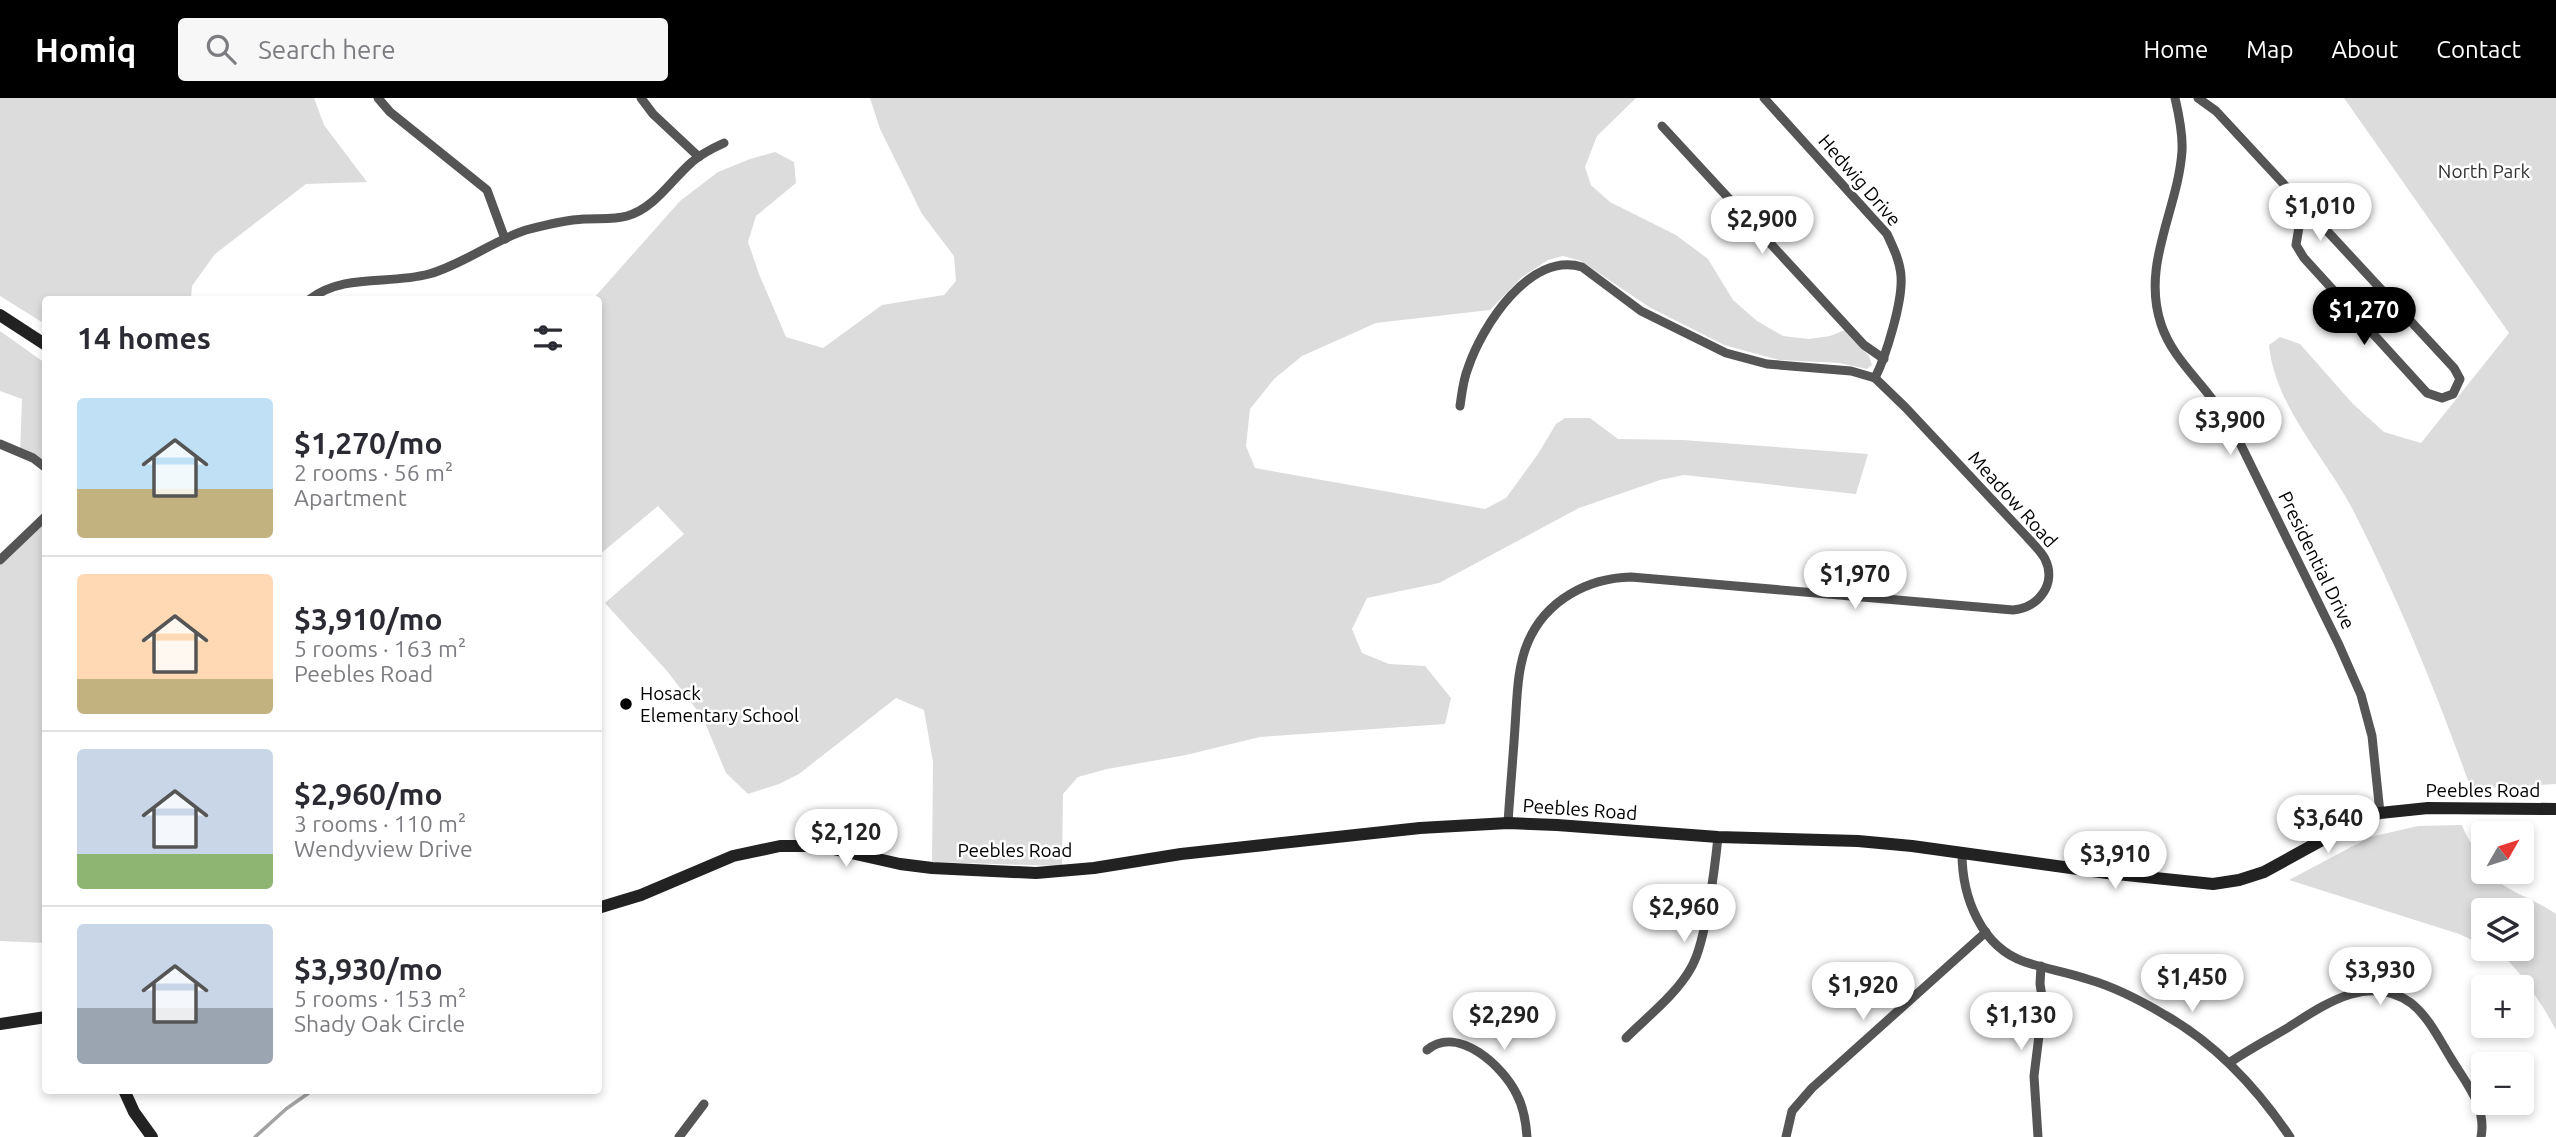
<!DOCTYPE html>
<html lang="en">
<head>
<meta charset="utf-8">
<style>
	body { margin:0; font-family:Ubuntu,sans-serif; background:#f7f7f7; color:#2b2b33; height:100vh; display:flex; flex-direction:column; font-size:26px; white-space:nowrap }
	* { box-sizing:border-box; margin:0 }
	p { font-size:23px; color:#7c7c81 }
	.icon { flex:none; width:38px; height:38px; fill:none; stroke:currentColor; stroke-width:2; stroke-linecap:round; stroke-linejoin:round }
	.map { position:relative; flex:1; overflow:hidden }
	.panel { position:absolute; left:42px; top:198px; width:560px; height:798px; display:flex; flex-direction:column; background:#fff; border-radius:7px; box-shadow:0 4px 10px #0003 }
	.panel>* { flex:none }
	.needle { width:46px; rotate:51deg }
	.buttons { position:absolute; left:2471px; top:723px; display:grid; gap:14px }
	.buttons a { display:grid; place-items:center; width:63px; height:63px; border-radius:7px; background:#fff; box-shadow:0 4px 10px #0003; font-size:35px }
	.price { position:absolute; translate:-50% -60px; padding:0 16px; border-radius:24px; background:#fff; color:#222; font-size:23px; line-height:46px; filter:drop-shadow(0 2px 4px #0008) }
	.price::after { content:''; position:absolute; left:50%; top:42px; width:21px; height:16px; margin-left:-10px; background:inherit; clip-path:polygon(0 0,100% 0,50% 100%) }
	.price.selected { background:#000; color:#fff }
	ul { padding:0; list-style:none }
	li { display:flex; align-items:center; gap:21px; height:175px; padding:0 35px }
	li+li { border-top:2px solid #e1e1e2 }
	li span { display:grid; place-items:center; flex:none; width:196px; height:140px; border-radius:7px; color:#555 }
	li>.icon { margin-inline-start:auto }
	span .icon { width:84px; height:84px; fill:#fffc; stroke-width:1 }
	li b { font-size:30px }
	h2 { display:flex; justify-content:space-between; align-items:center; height:84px; padding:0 35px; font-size:30px }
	header { display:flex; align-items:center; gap:42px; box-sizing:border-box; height:98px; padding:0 35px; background:#000; color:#fff }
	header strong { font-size:33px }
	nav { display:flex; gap:38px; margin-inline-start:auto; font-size:24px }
	.search { width:490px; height:63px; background:#f7f7f7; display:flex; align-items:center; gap:18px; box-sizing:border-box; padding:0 24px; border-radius:7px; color:#7c7c81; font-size:26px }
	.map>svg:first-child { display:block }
</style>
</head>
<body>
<header>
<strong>Homiq</strong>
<div class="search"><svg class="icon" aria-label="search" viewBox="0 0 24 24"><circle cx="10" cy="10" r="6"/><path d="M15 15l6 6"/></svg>Search here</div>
<nav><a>Home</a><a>Map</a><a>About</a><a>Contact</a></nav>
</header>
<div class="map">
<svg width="2556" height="1039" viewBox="0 0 2556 1039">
	<rect width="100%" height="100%" fill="#fff"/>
	<g fill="#dcdcdc">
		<path d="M0 0H314L324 27 367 84 306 86 215 156 192 188 191 201H46L45 226 0 198Z"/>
		<path d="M870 0H1636L1597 38 1585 69 1591 87 1610 104 1676 137 1708 161 1733 202 1757 223 1783 238 1809 241 1830 238 1845 232 1869 258 1872 267 1867 271 1839 265 1779 262 1724 247 1649 209 1581 163 1563 158 1548 162 1522 179 1490 212 1376 225 1302 258 1274 281 1250 311 1246 348 1255 370 1485 411 1506 400 1538 356 1556 326 1565 320H1590L1618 341 1683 342 1868 356 1856 396 1684 377 1660 382 1579 410 1439 485 1367 500 1352 531 1362 555 1389 566 1425 568 1451 600 1445 626 1260 639 1186 657 1107 671 1078 679 1063 696 1062 768 932 764 933 664 924 612 896 600 799 676 779 686 748 696 726 675 703 620 667 573 605 505 684 436 658 408 599 457 598 201H593L680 103 718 74 750 61 775 54 794 64 796 85 756 118 748 144 759 176 786 239 823 250 882 207 944 197 956 183 954 158 922 116 880 31Z"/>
		<path d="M2344 0H2556V686L2471 691C2437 596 2399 502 2353 412 2325 358 2275 309 2269 247L2280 239 2300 246 2353 306 2384 334 2421 345 2509 235Z"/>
		<path d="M0 233 45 265V370L20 355 22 301 0 293Z"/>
		<path d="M45 418V845L0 843V462Z"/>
		<path d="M2462 727C2467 742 2483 760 2483 774H2489C2502 792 2537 802 2556 816V932C2544 910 2514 860 2492 851L2522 850V812H2483V847L2459 836 2289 782 2370 739 2418 728Z"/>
	</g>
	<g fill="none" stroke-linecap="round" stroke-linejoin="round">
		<path stroke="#a3a3a3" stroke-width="3.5" d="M255 1039 286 1011 313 992"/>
		<g stroke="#555" stroke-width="9">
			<path d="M378 0 390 14 487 92 505 141"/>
			<path d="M641 0 653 16 699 59"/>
			<path d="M1764 0 1887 136C1893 149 1900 163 1901 178 1903 203 1886 258 1875 280"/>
			<path d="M2175 0C2179 17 2183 35 2182 53 2178 112 2141 166 2161 226 2170 254 2191 274 2209 297 2220 311 2229 326 2238 341L2339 547 2361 597 2372 638 2380 715"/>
			<path d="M2198 0 2216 13 2454 270 2460 281 2453 296 2442 300 2427 295 2304 160 2296 147 2303 105"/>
			<path d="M1662 28 1864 247 1884 261"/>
			<path d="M310 201C345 175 388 187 429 176 464 166 492 143 526 132 545 127 565 122 584 121 598 120 613 122 627 118 655 110 671 82 692 64 702 55 713 50 724 45"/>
			<path d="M1460 308C1462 295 1463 282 1468 270 1482 228 1530 153 1582 169L1641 213 1726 255 1767 266 1851 273 1875 280 1906 310 2027 439C2033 446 2041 453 2045 461 2057 485 2039 510 2013 512L1631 479C1588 480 1546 502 1528 544 1517 569 1517 601 1515 629 1513 661 1510 693 1508 725"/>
			<path d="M0 346 33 360 46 370"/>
			<path d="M0 462 46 418"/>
			<path d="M1962 755C1962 799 1981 849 2025 864 2046 871 2067 874 2087 881 2115 889 2140 902 2165 917 2216 946 2257 990 2290 1039"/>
			<path d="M1626 940C1648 918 1677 896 1692 868 1706 843 1715 768 1718 739"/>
			<path d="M1427 952C1458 926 1504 969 1517 997 1524 1010 1526 1024 1527 1039"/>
			<path d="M2229 965C2248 952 2269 941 2289 929 2325 906 2369 875 2411 905 2429 919 2440 943 2452 962 2466 985 2487 1009 2481 1039"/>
			<path d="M679 1039 704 1006"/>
			<path d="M1786 1039 1792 1013 1812 990 1986 834"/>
			<path d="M2038 1039 2034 978 2043 905 2040 886 2041 868"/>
		</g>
		<g stroke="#222" stroke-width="12">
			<path d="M0 217 46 247"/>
			<path d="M598 810 641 797 733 758 780 748H820L900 766 932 770 1036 775 1094 770 1181 756 1420 730 1508 725 1557 727 1718 739 1858 743 1912 748 2107 775 2213 786 2239 782 2264 774 2344 730 2380 715 2428 710 2556 711"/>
			<path d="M0 926 46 919"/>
			<path d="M124 992 134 1014 152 1039"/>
		</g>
	</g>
	<circle fill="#000" stroke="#fff" stroke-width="2.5" cx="626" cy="606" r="7"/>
	<g text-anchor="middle" stroke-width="5" stroke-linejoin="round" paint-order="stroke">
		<g font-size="19" fill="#333" stroke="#fff">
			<text x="2484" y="80">North Park</text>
		</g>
		<g font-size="19" fill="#000" stroke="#fff">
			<text transform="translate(1860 82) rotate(49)" y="7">Hedwig Drive</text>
			<text transform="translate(2013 401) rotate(48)" y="7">Meadow Road</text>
			<text transform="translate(2317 462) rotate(64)" y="7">Presidential Drive</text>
			<text x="2483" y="699">Peebles Road</text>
			<text transform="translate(1580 711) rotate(4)" y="7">Peebles Road</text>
			<text x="1015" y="759">Peebles Road</text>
		</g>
		<g font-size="19" fill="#000" stroke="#fff" text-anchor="start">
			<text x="640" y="602">Hosack<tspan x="640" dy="22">Elementary School</tspan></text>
		</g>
	</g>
</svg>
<div class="buttons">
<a><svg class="needle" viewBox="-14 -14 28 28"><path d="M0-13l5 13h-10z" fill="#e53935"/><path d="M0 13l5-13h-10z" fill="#7c7c81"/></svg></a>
<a><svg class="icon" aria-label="layers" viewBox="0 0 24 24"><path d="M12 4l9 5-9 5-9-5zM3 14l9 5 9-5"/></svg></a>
<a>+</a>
<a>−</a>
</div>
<b class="price" style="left:2320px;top:145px">$1,010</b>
<b class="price" style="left:1762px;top:158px">$2,900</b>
<b class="price selected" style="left:2364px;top:249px">$1,270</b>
<b class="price" style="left:2230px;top:359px">$3,900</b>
<b class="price" style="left:1855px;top:513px">$1,970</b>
<b class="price" style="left:2328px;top:757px">$3,640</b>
<b class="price" style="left:846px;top:771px">$2,120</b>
<b class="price" style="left:2115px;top:793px">$3,910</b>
<b class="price" style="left:1684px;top:846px">$2,960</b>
<b class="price" style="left:2380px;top:909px">$3,930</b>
<b class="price" style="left:2192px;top:916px">$1,450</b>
<b class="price" style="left:1863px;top:924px">$1,920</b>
<b class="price" style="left:1504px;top:954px">$2,290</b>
<b class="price" style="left:2021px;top:954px">$1,130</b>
<section class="panel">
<h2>14 homes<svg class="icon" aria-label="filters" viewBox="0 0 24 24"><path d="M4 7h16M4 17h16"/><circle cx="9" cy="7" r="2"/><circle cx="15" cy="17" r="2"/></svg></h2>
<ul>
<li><span style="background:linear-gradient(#bfe0f5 65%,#c2b280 0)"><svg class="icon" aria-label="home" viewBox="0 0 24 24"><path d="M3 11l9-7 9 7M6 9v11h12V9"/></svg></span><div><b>$1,270/mo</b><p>2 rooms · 56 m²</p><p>Apartment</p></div></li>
<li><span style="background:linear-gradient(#ffd9b3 75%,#c2b280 0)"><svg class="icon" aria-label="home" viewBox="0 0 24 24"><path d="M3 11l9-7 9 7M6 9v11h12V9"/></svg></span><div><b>$3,910/mo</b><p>5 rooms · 163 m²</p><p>Peebles Road</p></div></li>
<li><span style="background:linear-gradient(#c9d6e8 75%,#8fb573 0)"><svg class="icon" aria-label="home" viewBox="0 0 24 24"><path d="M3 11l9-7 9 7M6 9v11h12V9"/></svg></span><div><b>$2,960/mo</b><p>3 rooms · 110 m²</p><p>Wendyview Drive</p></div></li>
<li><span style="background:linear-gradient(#c9d6e8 60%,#9aa5b1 0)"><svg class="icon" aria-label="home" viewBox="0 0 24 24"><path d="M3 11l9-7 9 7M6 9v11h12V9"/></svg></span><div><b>$3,930/mo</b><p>5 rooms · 153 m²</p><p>Shady Oak Circle</p></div></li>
</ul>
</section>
</div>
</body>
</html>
